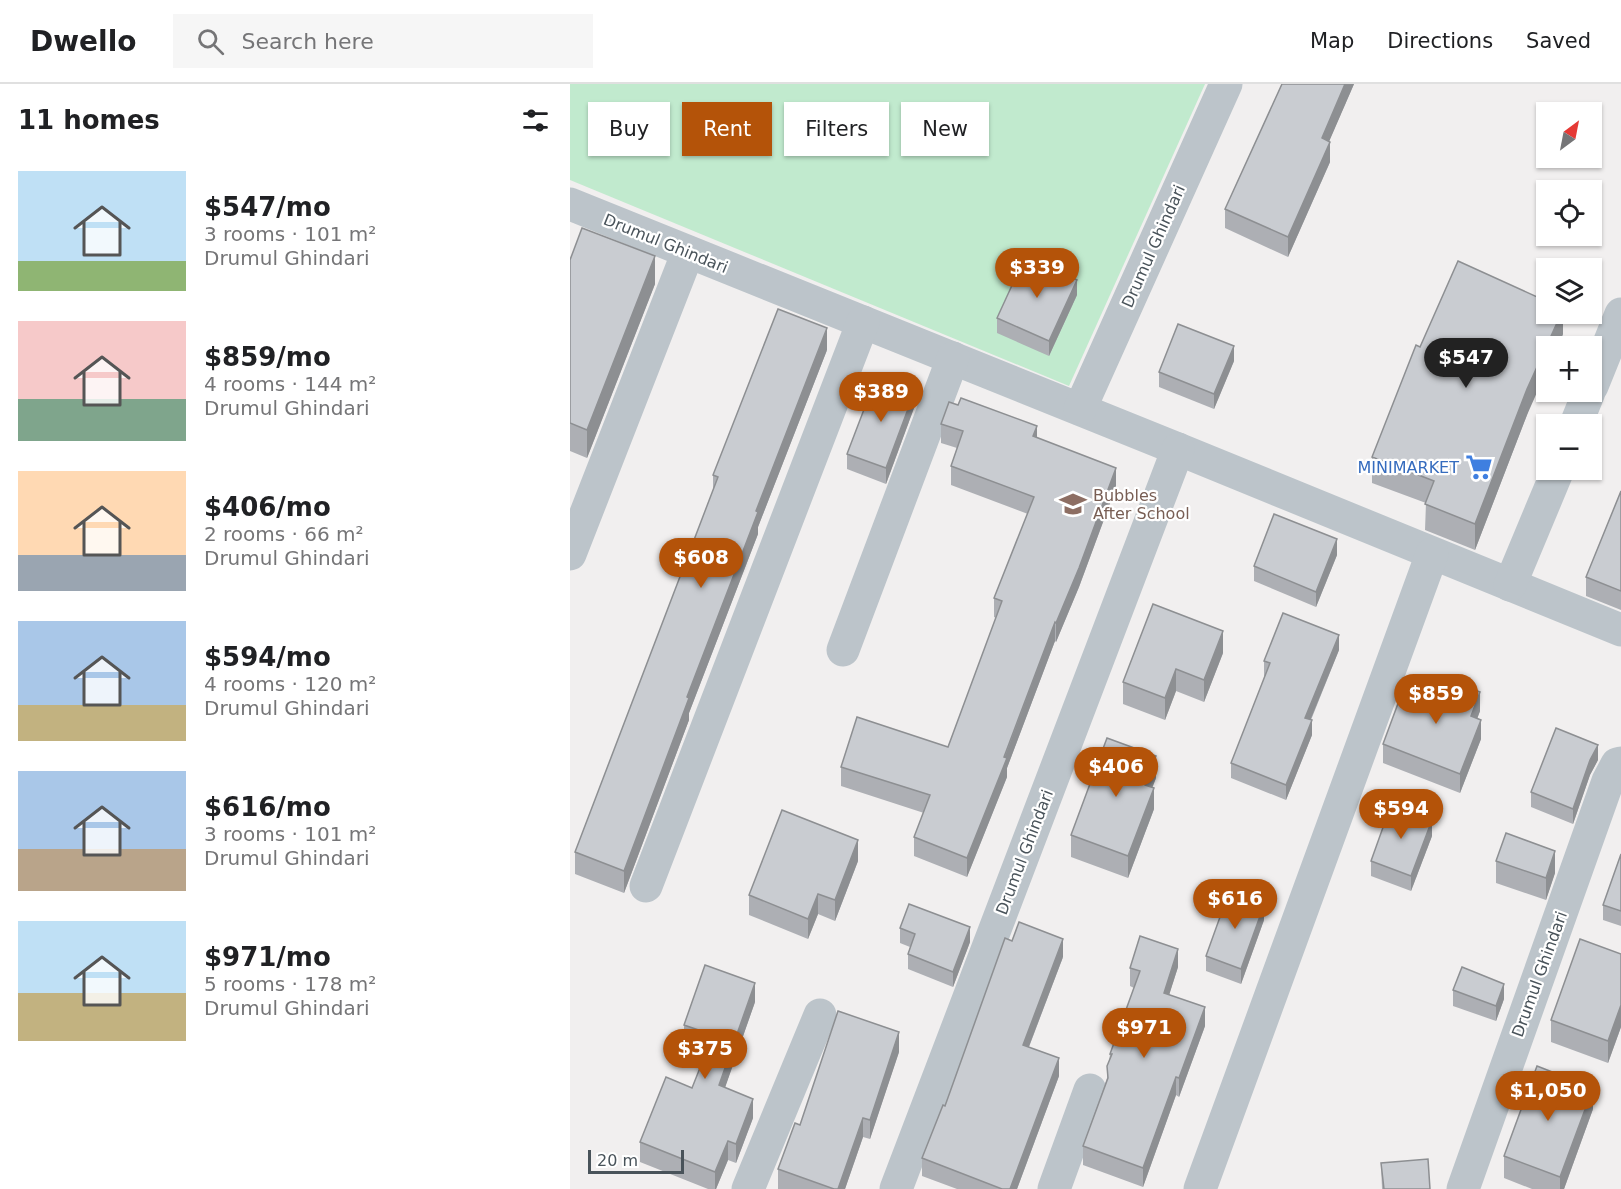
<!DOCTYPE html>
<html lang="en">
<head>
<meta charset="utf-8">
<style>
	body { margin:0; font-family:"DejaVu Sans",sans-serif; background:#f6f6f6; color:#202124; height:100vh; display:flex; flex-direction:column; font-size:22px; white-space:nowrap }
	* { box-sizing:border-box; margin:0 }
	p { font-size:20px; color:#757577 }
	.icon { flex:none; width:33px; height:33px; fill:none; stroke:currentColor; stroke-width:2; stroke-linecap:round; stroke-linejoin:round }
	.map { position:relative; flex:1; overflow:hidden }
	.details { display:flex; flex-direction:column; background:#fff; width:570px }
	.details>* { flex:none }
	.guide { position:absolute; left:18px; top:18px; width:570px; height:54px; display:flex; gap:12px }
	.needle { width:39px; rotate:32deg }
	.fabs { position:absolute; left:966px; top:18px; display:grid; gap:12px }
	.fabs a { display:grid; place-items:center; width:66px; height:66px; border-radius:0px; background:#fff; box-shadow:0 2px 4px #0004; font-size:30px }
	.scale { position:absolute; left:18px; bottom:15px; width:96px; box-sizing:border-box; padding-left:6px; border:3px solid #49535a; border-top:0; font-size:16px; line-height:21px; white-space:nowrap; color:#49535a; -webkit-text-stroke:4px #fff; paint-order:stroke }
	.price { position:absolute; translate:-50% -51px; padding:0 14px; border-radius:21px; background:#b45309; color:#fff; font-size:20px; line-height:39px; filter:drop-shadow(0 2px 3px #0008) }
	.price::after { content:''; position:absolute; left:50%; top:36px; width:18px; height:14px; margin-left:-9px; background:inherit; clip-path:polygon(0 0,100% 0,50% 100%) }
	.price.current { background:#222; color:#fff }
	ul { padding:0; list-style:none }
	li { display:flex; align-items:center; gap:18px; height:150px; padding:0 18px }
	li span { display:grid; place-items:center; flex:none; width:168px; height:120px; border-radius:0px; color:#555 }
	li>.icon { margin-inline-start:auto }
	span .icon { width:72px; height:72px; fill:#fffc; stroke-width:1 }
	li b { font-size:26px }
	h2 { display:flex; justify-content:space-between; align-items:center; height:72px; padding:0 18px; font-size:26px }
	.chip { padding:0 21px; border-radius:0px; background:#fff; box-shadow:0 2px 4px #0004; font-size:21px; line-height:54px }
	.chip.current { background:#b45309; color:#fff }
	header { display:flex; align-items:center; gap:36px; box-sizing:border-box; height:84px; padding:0 30px; background:#fff; border-bottom:2px solid #e0e0e0 }
	header strong { font-size:28px }
	nav { display:flex; gap:33px; margin-inline-start:auto; font-size:21px }
	.search { width:420px; height:54px; background:#f6f6f6; display:flex; align-items:center; gap:15px; box-sizing:border-box; padding:0 21px; border-radius:0px; color:#757577; font-size:22px }
	main { display:flex; flex:1; min-height:0 }
	.map>svg:first-child { display:block }
</style>
</head>
<body>
<header>
<strong>Dwello</strong>
<div class="search"><svg class="icon" aria-label="search" viewBox="0 0 24 24"><circle cx="10" cy="10" r="6"/><path d="M15 15l6 6"/></svg>Search here</div>
<nav><a>Map</a><a>Directions</a><a>Saved</a></nav>
</header>
<main>
<section class="details">
<h2>11 homes<svg class="icon" aria-label="filters" viewBox="0 0 24 24"><path d="M4 7h16M4 17h16"/><circle cx="9" cy="7" r="2"/><circle cx="15" cy="17" r="2"/></svg></h2>
<ul>
<li><span style="background:linear-gradient(#bfe0f5 75%,#8fb573 0)"><svg class="icon" aria-label="home" viewBox="0 0 24 24"><path d="M3 11l9-7 9 7M6 9v11h12V9"/></svg></span><div><b>$547/mo</b><p>3 rooms · 101 m²</p><p>Drumul Ghindari</p></div></li>
<li><span style="background:linear-gradient(#f6c9c9 65%,#7fa58c 0)"><svg class="icon" aria-label="home" viewBox="0 0 24 24"><path d="M3 11l9-7 9 7M6 9v11h12V9"/></svg></span><div><b>$859/mo</b><p>4 rooms · 144 m²</p><p>Drumul Ghindari</p></div></li>
<li><span style="background:linear-gradient(#ffd9b3 70%,#9aa5b1 0)"><svg class="icon" aria-label="home" viewBox="0 0 24 24"><path d="M3 11l9-7 9 7M6 9v11h12V9"/></svg></span><div><b>$406/mo</b><p>2 rooms · 66 m²</p><p>Drumul Ghindari</p></div></li>
<li><span style="background:linear-gradient(#a9c7e8 70%,#c2b280 0)"><svg class="icon" aria-label="home" viewBox="0 0 24 24"><path d="M3 11l9-7 9 7M6 9v11h12V9"/></svg></span><div><b>$594/mo</b><p>4 rooms · 120 m²</p><p>Drumul Ghindari</p></div></li>
<li><span style="background:linear-gradient(#a9c7e8 65%,#b9a48a 0)"><svg class="icon" aria-label="home" viewBox="0 0 24 24"><path d="M3 11l9-7 9 7M6 9v11h12V9"/></svg></span><div><b>$616/mo</b><p>3 rooms · 101 m²</p><p>Drumul Ghindari</p></div></li>
<li><span style="background:linear-gradient(#bfe0f5 60%,#c2b280 0)"><svg class="icon" aria-label="home" viewBox="0 0 24 24"><path d="M3 11l9-7 9 7M6 9v11h12V9"/></svg></span><div><b>$971/mo</b><p>5 rooms · 178 m²</p><p>Drumul Ghindari</p></div></li>
</ul>
</section>
<div class="map">
<svg width="1051" height="1105" viewBox="0 0 1051 1105">
	<rect width="100%" height="100%" fill="#f1efef"/>
	<path fill="#c1eace" d="M0 0H635L499 302 0 96Z"/>
	<g fill="none" stroke-linecap="round" stroke-linejoin="round">
		<g stroke="#bcc4ca" stroke-width="33">
			<path d="M0 120 608 365 1051 546"/>
			<path d="M1022 302 1051 230"/>
			<path d="M510 325 656 0"/>
			<path d="M1006 340 1019 308"/>
			<path d="M0 470 118 168"/>
			<path d="M940 501 988 386"/>
			<path d="M273 566 383 274"/>
			<path d="M76 802 293 238"/>
			<path d="M178 1105 250 931"/>
			<path d="M326 1105 608 365"/>
			<path d="M484 1105 520 1006"/>
			<path d="M630 1105 862 470"/>
			<path d="M893 1105 1038 697 1047 680 1051 679"/>
		</g>
	</g>
	<g fill="#adafb4">
		<path d="M711 0H784L759 57 760 78 718 173 655 144V125L711 2Z"/>
		<path d="M0 176 85 200 17 374 0 367Z"/>
		<path d="M507 211 479 272 427 249V234Z"/>
		<path d="M993 230V250L988 262H976L957 331 905 466 855 446 856 419 802 399V373L850 263Z"/>
		<path d="M257 266 188 443V450L119 629V636L54 809 5 790V768L143 408V391Z"/>
		<path d="M664 277 644 325 589 303V288Z"/>
		<path d="M344 324 316 400 277 385V370Z"/>
		<path d="M371 340 467 353 546 403 509 503 486 558 485 557 437 684V693L397 793 344 772V753L354 729 271 702V683L378 663 426 534 424 533V514L458 430 381 401V382L387 364 371 359Z"/>
		<path d="M1051 407V526L1016 512V493Z"/>
		<path d="M767 471 746 523 684 497V482Z"/>
		<path d="M769 566 741 636 742 651 716 716 661 694V679L695 592H694V577Z"/>
		<path d="M653 569 634 618 606 607 595 636 553 620V598Z"/>
		<path d="M862 617 910 627 907 635 911 655 890 709 813 679V660Z"/>
		<path d="M1028 676 1020 691 1003 740 961 723V708Z"/>
		<path d="M586 694 582 703 584 725 558 794 501 773V751Z"/>
		<path d="M862 752 841 807 801 792V777Z"/>
		<path d="M1051 770V842L1033 836V821Z"/>
		<path d="M288 777 265 837 248 830 238 855 179 831V811Z"/>
		<path d="M926 777 985 789 976 816 926 799Z"/>
		<path d="M694 836 671 900 636 887V872Z"/>
		<path d="M330 844 400 858 383 903 338 885V870L340 863 330 859Z"/>
		<path d="M1051 870V943L1038 979 981 958V936Z"/>
		<path d="M493 873 459 963 489 992 447 1105H387L352 1092V1074L375 1022Z"/>
		<path d="M608 883 599 911 635 942 609 1013 606 1011 573 1103 513 1081V1062L537 994 540 970 564 904 560 902V884Z"/>
		<path d="M883 906 934 915 926 937 883 922Z"/>
		<path d="M185 918 155 1003 183 1034 166 1079 158 1076 146 1105H138L70 1078V1058L122 1004 136 969 114 961V941Z"/>
		<path d="M329 968 300 1055 293 1053 275 1105H208V1085L230 1041Z"/>
		<path d="M1023 1025 994 1105H962L934 1094V1072Z"/>
		<path d="M811 1079 860 1105H812Z"/>
	</g>
	<g fill="#8d8f92">
		<path d="M775 0H784L752 74V54Z"/>
		<path d="M760 58V78L718 173V153Z"/>
		<path d="M85 172V200L17 374V346Z"/>
		<path d="M507 196V211L479 272V257Z"/>
		<path d="M991 230H993V250L988 262H976V288L957 331 905 466V440L957 305Z"/>
		<path d="M257 244V266L188 443V450L119 629V636L54 809V787L117 613 186 427Z"/>
		<path d="M664 262V277L644 325V310Z"/>
		<path d="M344 309V324L316 400V384Z"/>
		<path d="M467 342V361L463 352Z"/>
		<path d="M546 384V403L509 503 486 558V539Z"/>
		<path d="M767 455V471L746 523V508Z"/>
		<path d="M485 538V557L437 684V693L397 793V774Z"/>
		<path d="M653 547V569L634 618V596Z"/>
		<path d="M769 551V566L735 649V634Z"/>
		<path d="M606 585V607L595 636V614Z"/>
		<path d="M910 608V627L901 651V632Z"/>
		<path d="M742 636V651L716 716V701Z"/>
		<path d="M911 636V655L890 709V690Z"/>
		<path d="M1028 661V676L1020 691 1003 740V725L1020 676Z"/>
		<path d="M586 672V694L575 723V701Z"/>
		<path d="M584 704V725L558 794V772Z"/>
		<path d="M862 736V752L841 807V792Z"/>
		<path d="M288 756V777L265 837V816Z"/>
		<path d="M985 767V789L976 816V794Z"/>
		<path d="M248 810V830L238 855V835Z"/>
		<path d="M694 821V836L671 900V885Z"/>
		<path d="M400 843V858L383 903V888Z"/>
		<path d="M493 855V873L453 978V961Z"/>
		<path d="M608 865V883L594 927V909Z"/>
		<path d="M185 899V918L149 1021V1001Z"/>
		<path d="M934 900V915L926 937V922Z"/>
		<path d="M1051 921V943L1038 979V957Z"/>
		<path d="M635 923V942L609 1013V994Z"/>
		<path d="M329 948V968L300 1055V1036Z"/>
		<path d="M489 974V992L447 1105H440Z"/>
		<path d="M606 993V1011L573 1103V1084Z"/>
		<path d="M1023 1004V1025L994 1105H990V1093Z"/>
		<path d="M183 1015V1034L166 1079V1060Z"/>
		<path d="M293 1034V1053L275 1105H268Z"/>
		<path d="M158 1057V1076L146 1105H145V1088Z"/>
	</g>
	<g fill="#c9ccd1" stroke="#8d8f92" stroke-width="1.5">
		<path d="M712 0H775L752 54 760 58 718 153 655 125Z"/>
		<path d="M12 144 85 172 17 346 0 339V176Z"/>
		<path d="M455 173 507 196 479 257 427 234Z"/>
		<path d="M888 177 976 217V230H991L957 305 905 440 855 420 864 397 802 373 846 261 850 263Z"/>
		<path d="M208 225 257 244 186 427 188 428 117 613 119 614 54 787 5 768 148 393 143 391Z"/>
		<path d="M608 240 664 262 644 310 589 288Z"/>
		<path d="M306 294 344 309 316 384 277 370Z"/>
		<path d="M391 314 467 342 463 352 546 384 509 484 486 539 485 538 434 673 437 674 397 774 344 753 360 711 271 683 287 633 378 663 432 517 424 514 464 413 381 382 393 347 371 340 379 318 388 321Z"/>
		<path d="M1051 407V507L1016 493Z"/>
		<path d="M704 430 767 455 746 508 684 482Z"/>
		<path d="M583 520 653 547 634 596 606 585 595 614 553 598Z"/>
		<path d="M713 529 769 551 735 634 742 636 716 701 661 679 700 579 694 577Z"/>
		<path d="M871 593 910 608 901 632 911 636 890 690 813 660 833 606 862 617Z"/>
		<path d="M986 644 1028 661 1020 676 1003 725 961 708Z"/>
		<path d="M537 654 586 672 575 701 584 704 558 772 501 751Z"/>
		<path d="M821 721 862 736 841 792 801 777Z"/>
		<path d="M212 726 288 756 265 816 248 810 238 835 179 811Z"/>
		<path d="M936 749 985 767 976 794 926 777Z"/>
		<path d="M1051 770V827L1033 821Z"/>
		<path d="M659 808 694 821 671 885 636 872Z"/>
		<path d="M339 820 400 843 383 888 338 870 345 850 330 844Z"/>
		<path d="M449 838 493 855 453 961 489 974 440 1105H432L352 1074 373 1021 375 1022 435 854 442 857Z"/>
		<path d="M570 852 608 865 594 909 635 923 609 994 606 993 573 1084 513 1062 538 994 537 982 542 970H540L570 887 560 884Z"/>
		<path d="M1010 855 1051 870V921L1038 957 981 936Z"/>
		<path d="M135 881 185 899 149 1001 183 1015 166 1060 158 1057 145 1088 70 1058 96 993 122 1004 143 951 114 941Z"/>
		<path d="M892 883 934 900 926 922 883 906Z"/>
		<path d="M268 927 329 948 300 1036 293 1034 268 1105H264L208 1085 225 1039 230 1041Z"/>
		<path d="M967 982 1023 1004 990 1093 934 1072Z"/>
		<path d="M858 1075 860 1105H814L811 1079Z"/>
	</g>
	<defs>
		<symbol id="supermarket-bare" viewBox="-9 -9 18 18"><path d="M-6-5.5h2.5l.6 2H6L4.5 2H-2.5L-4.4-4H-6ZM-1.5 3.2a1.3 1.3 0 1 0 .1 0ZM3 3.2a1.3 1.3 0 1 0 .1 0Z" fill="#3f7fe0" stroke="#fff" stroke-width="2.5" paint-order="stroke"/></symbol>
		<symbol id="school-bare" viewBox="-9 -9 18 18"><path d="M0-5L7-2L0 1L-7-2ZM-4 1L0 2.5L4 1V4Q0 6-4 4Z" fill="#8d6e63" stroke="#fff" stroke-width="2.5" paint-order="stroke"/></symbol>
	</defs>
	<g fill-rule="evenodd">
		<use href="#supermarket-bare" x="890" y="364" width="38" height="38"/>
		<use href="#school-bare" x="484" y="401" width="38" height="38"/>
	</g>
	<g text-anchor="middle" stroke-width="4.5" stroke-linejoin="round" paint-order="stroke">
		<g font-size="16" fill="#49535a" stroke="#fff">
			<text transform="translate(96 159) rotate(22)" y="6">Drumul Ghindari</text>
			<text transform="translate(583 162) rotate(-66)" y="6">Drumul Ghindari</text>
			<text transform="translate(454 768) rotate(-69)" y="6">Drumul Ghindari</text>
			<text transform="translate(969 890) rotate(-70)" y="6">Drumul Ghindari</text>
		</g>
		<g font-size="16" fill="#366cbe" stroke="#fff" text-anchor="end">
			<text x="889" y="389">MINIMARKET</text>
		</g>
		<g font-size="16" fill="#785e54" stroke="#fff" text-anchor="start">
			<text x="523" y="417">Bubbles<tspan x="523" dy="18">After School</tspan></text>
		</g>
	</g>
</svg>
<div class="fabs">
<a><svg class="needle" viewBox="-14 -14 28 28"><path d="M0-13l5 13h-10z" fill="#e53935"/><path d="M0 13l5-13h-10z" fill="#757577"/></svg></a>
<a><svg class="icon" aria-label="locate" viewBox="0 0 24 24"><circle cx="12" cy="12" r="6"/><path d="M12 2v4M12 18v4M2 12h4M18 12h4"/></svg></a>
<a><svg class="icon" aria-label="layers" viewBox="0 0 24 24"><path d="M12 4l9 5-9 5-9-5zM3 14l9 5 9-5"/></svg></a>
<a>+</a>
<a>−</a>
</div>
<div class="scale">20 m</div>
<b class="price" style="left:467px;top:215px">$339</b>
<b class="price current" style="left:896px;top:305px">$547</b>
<b class="price" style="left:311px;top:339px">$389</b>
<b class="price" style="left:131px;top:505px">$608</b>
<b class="price" style="left:866px;top:641px">$859</b>
<b class="price" style="left:546px;top:714px">$406</b>
<b class="price" style="left:831px;top:756px">$594</b>
<b class="price" style="left:665px;top:846px">$616</b>
<b class="price" style="left:574px;top:975px">$971</b>
<b class="price" style="left:135px;top:996px">$375</b>
<b class="price" style="left:978px;top:1038px">$1,050</b>
<div class="guide">
<a class="chip">Buy</a>
<a class="chip current">Rent</a>
<a class="chip">Filters</a>
<a class="chip">New</a>
</div>
</div>
</main>
</body>
</html>
